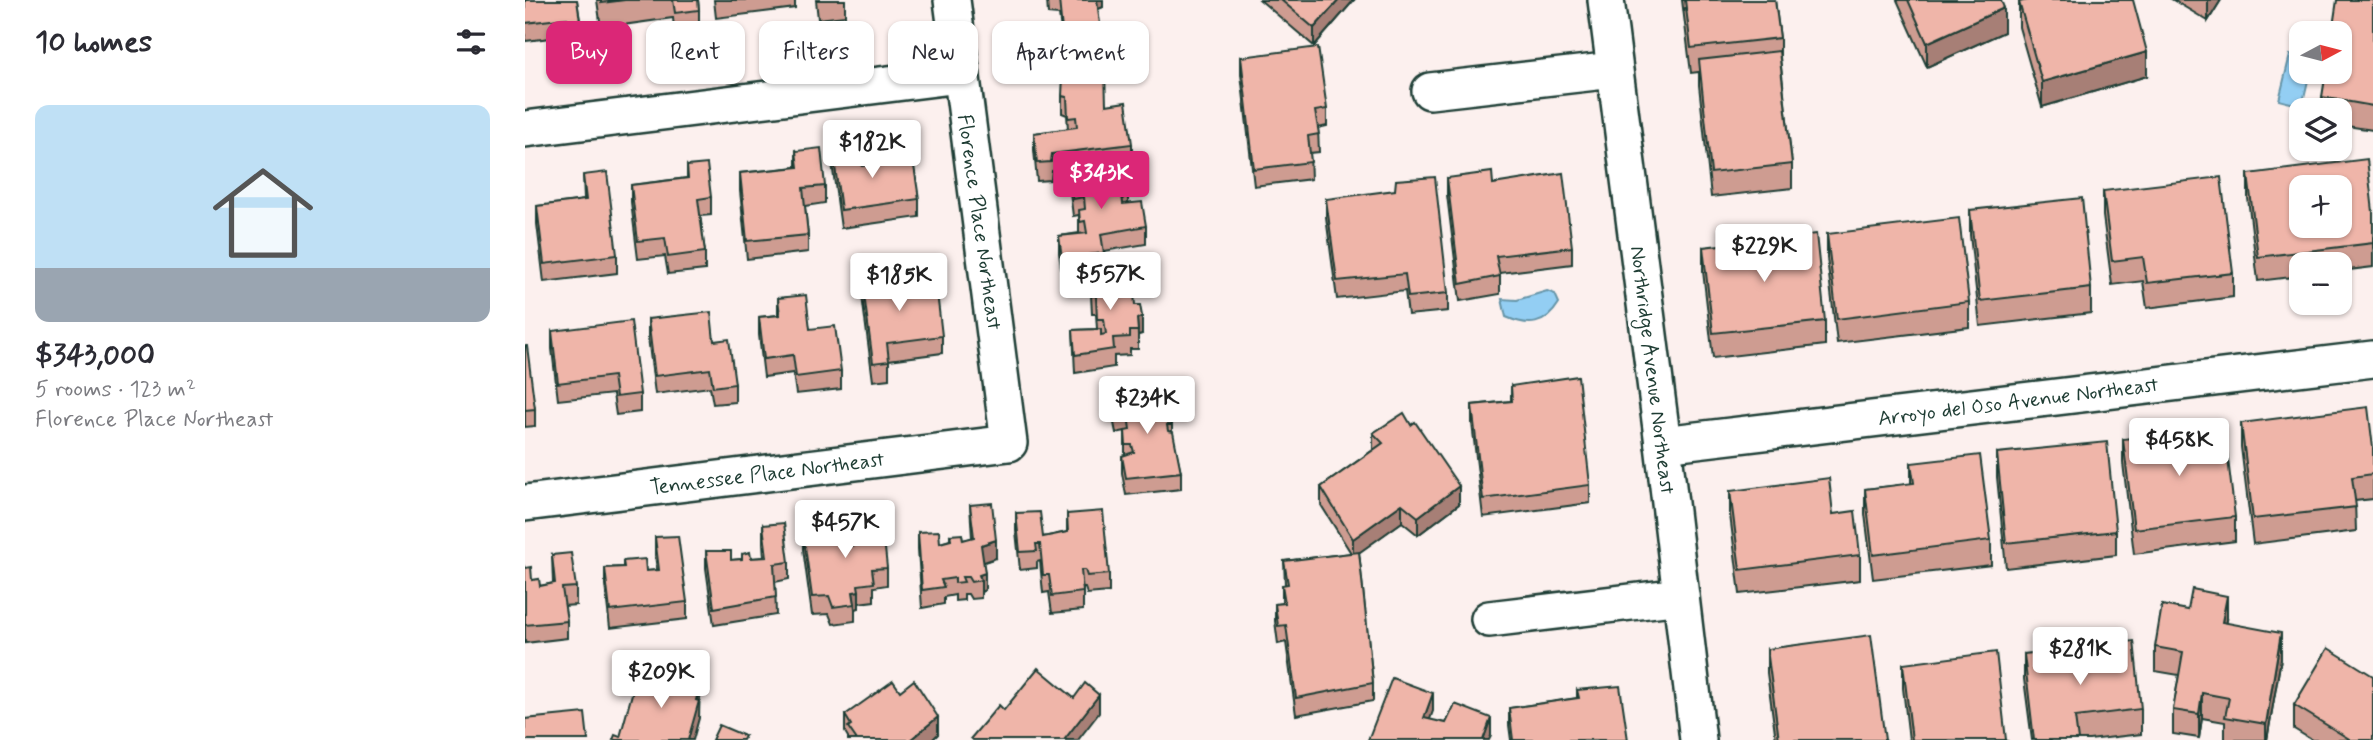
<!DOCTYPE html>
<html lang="en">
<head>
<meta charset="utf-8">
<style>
	body { margin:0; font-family:Mynerve,sans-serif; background:#f2f2f3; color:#2b2b33; height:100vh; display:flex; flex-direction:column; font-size:26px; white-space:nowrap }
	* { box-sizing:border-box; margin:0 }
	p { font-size:23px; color:#7c7c81 }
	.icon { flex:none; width:38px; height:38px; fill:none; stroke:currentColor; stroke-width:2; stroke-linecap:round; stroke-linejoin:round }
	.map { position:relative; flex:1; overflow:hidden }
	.details { display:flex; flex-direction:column; background:#fff; width:525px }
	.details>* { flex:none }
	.banner { position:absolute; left:21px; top:21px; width:665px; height:63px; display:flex; gap:14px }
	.needle { width:46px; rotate:83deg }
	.fabs { position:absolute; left:1764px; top:21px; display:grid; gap:14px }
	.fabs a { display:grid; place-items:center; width:63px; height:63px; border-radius:14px; background:#fff; box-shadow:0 2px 5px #0004; font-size:35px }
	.price { position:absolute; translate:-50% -60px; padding:0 16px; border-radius:7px; background:#fff; color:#222; font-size:23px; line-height:46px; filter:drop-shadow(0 2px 4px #0008) }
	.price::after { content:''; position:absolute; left:50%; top:42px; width:21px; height:16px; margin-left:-10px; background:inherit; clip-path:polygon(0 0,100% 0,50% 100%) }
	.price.current { background:#db2777; color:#fff }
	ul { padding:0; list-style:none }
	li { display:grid; align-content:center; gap:14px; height:371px; padding:0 35px }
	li+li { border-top:2px solid #e1e1e2 }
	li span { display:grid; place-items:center; height:217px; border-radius:14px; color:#555 }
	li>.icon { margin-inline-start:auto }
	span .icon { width:126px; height:126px; fill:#fffc; stroke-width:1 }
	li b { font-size:30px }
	h2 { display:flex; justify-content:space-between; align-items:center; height:84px; padding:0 35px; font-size:30px }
	.tag { padding:0 24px; border-radius:14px; background:#fff; box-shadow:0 2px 5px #0004; font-size:24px; line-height:63px }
	.tag.current { background:#db2777; color:#fff }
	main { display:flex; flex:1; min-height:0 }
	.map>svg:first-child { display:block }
</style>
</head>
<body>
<main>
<section class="details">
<h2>10 homes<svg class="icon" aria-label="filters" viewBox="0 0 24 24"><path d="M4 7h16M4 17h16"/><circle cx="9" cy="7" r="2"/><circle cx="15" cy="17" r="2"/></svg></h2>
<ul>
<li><span style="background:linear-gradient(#bfe0f5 75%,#9aa5b1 0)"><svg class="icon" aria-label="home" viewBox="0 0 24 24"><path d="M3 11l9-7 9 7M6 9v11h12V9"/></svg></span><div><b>$343,000</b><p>5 rooms · 123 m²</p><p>Florence Place Northeast</p></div></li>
</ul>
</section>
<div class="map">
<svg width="1848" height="740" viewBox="0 0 1848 740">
	<rect width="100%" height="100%" fill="#fcf0ee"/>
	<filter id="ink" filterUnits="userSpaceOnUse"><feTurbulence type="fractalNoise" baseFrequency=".0143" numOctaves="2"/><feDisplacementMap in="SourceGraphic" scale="14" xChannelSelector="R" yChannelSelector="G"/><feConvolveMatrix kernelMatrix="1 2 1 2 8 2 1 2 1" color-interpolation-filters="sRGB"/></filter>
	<g filter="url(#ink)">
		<g fill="#93cef3" stroke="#6594a7" stroke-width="2">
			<path d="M1765 55 1776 58V72H1785L1777 106 1754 100Z"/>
			<path d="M1022 291 1030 294 1034 303C1020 326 1004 327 981 317L977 299 992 300Z"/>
		</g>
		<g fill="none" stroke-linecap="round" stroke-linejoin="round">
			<defs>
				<g id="minor">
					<path d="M1081 0 1138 444 1173 740"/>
					<path d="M905 91 1089 70"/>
					<path d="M0 129 435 75"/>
					<path d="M1138 444 1848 359"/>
					<path d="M0 503 484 443 427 0"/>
					<path d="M964 619 1156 596"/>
				</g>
			</defs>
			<use href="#minor" stroke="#1f3d34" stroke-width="40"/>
			<use href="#minor" stroke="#fff" stroke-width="35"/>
		</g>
		<g fill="#ce9c91" stroke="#1f3d34" stroke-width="2">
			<path d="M0 0H52L56 28V46L43 47 42 36 0 41Z"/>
			<path d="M72 0H173L174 10V34L150 38 148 18 76 28Z"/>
			<path d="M189 0H270V8L191 18Z"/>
			<path d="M291 0H320V16L293 19Z"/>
			<path d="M522 0H578V7L573 9 576 33V50L548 55V70L511 75 506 51V34L536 30 534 15 523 14Z"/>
			<path d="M735 0H829L789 46Z"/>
			<path d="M1157 0H1250L1255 38V57L1267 164V188L1186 197 1174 85V72L1166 73Z"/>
			<path d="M1372 0H1476L1479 32 1402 67Z"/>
			<path d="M1648 0H1696L1683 21Z"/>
			<path d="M1848 0V130L1815 125V110H1797V97Z"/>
			<path d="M1494 2 1622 76 1517 107 1494 27Z"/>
			<path d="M716 57 802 109V126L793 128 794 152 785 153 786 179 729 186 716 74Z"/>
			<path d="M537 96 581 105 607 144V161L527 171 526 180 512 181 509 150V133L543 129 542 115 537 113Z"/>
			<path d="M307 145 337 166 394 199V217L316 228 307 163Z"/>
			<path d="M271 151 300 186V203L280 206 283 235V252L222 259 215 191V173L271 167Z"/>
			<path d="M162 166 186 197V215L175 216 180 252V270L143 274 140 256 113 259 106 202V185L162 178Z"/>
			<path d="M1723 174 1848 212V267L1815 271V264H1776V276L1733 281 1723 198Z"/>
			<path d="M58 175 92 255V273L19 282 12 224V206L59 200Z"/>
			<path d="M545 175 603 193V204L621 226V244L579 251V271L537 275 534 253V236L554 233V215L548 216 545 192Z"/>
			<path d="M922 178 968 184 1047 247V264L975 273V294L935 301 922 195Z"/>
			<path d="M1578 191 1708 273V297L1622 308 1618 281 1587 285 1578 216Z"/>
			<path d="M801 199 923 293V311L883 315 880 291 812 299 801 217Z"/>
			<path d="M1445 210 1566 288V313L1455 326 1445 235Z"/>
			<path d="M1302 234 1444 302V327L1312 343 1302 258Z"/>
			<path d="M1178 247 1300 321V345L1188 358 1178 271Z"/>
			<path d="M565 276 610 305 617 334 613 335V349H605V355L589 356V367L550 373 548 330 572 329 571 314H567Z"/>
			<path d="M337 279 384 287 417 336V353L364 360V379L348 381 337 296Z"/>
			<path d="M253 298 285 329 316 371V389L271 394 268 373 239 377 234 335V317L253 315Z"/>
			<path d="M123 319 189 341 210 384V402L188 404 185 387 130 394 123 337Z"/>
			<path d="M27 331 115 394V412L91 415 88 394 33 400 27 349Z"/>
			<path d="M0 346 10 409V426L0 427Z"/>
			<path d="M986 386 1065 485V503L958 517 947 423V405L986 401Z"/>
			<path d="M587 395 627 405V411L647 410V432L656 472V489L601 495 597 473V456L600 455V431L591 433 587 413Z"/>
			<path d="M1716 423 1848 448V499L1830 501 1831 531 1728 544 1716 447Z"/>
			<path d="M886 425 934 504 893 535 877 522 834 552 848 683V701L771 715 761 642 753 644 750 621V604L757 603V585H760L759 561 826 553 796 505V487L848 450V433Z"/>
			<path d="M1598 439 1710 517V541L1609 554 1598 463Z"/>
			<path d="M1472 453 1591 531V555L1481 568 1472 477Z"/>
			<path d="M1386 463 1466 540V565L1348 579 1340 514V489L1386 484Z"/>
			<path d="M1205 491 1308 514 1335 555V580L1215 594 1205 515Z"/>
			<path d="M445 505 471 558 458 562 460 590 456 592V598L446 599 443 594H439V600L430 601V595L419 597V604L397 608 393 549V532L415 543 425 540V535L438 540 447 538Z"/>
			<path d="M335 512 362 568V585L349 587V601L334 603V608L330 609V621L308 624 304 614 287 615 278 549V532L315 541 326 546 336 544Z"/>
			<path d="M491 513 518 537 542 532V514L584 574V592L562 594 560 588H558V610L527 613 524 592 518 593 515 561 512 562V568L495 570 491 531Z"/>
			<path d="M238 525 264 562V579L250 582 251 615 189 625 181 568V551L206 560 217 559V554L226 558 239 557 238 543Z"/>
			<path d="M130 537 162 602V619L85 628 80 585V568L98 567V561L121 571 132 570 130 555Z"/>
			<path d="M27 555 51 587V605L39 606 42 621V638L0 643V568L7 580 15 586 28 583Z"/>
			<path d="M1702 620 1701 623 1756 658 1742 740H1700V722L1677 718 1674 738 1648 734V710L1654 675 1630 671V647Z"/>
			<path d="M1242 649 1360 740H1251L1242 673Z"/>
			<path d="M1499 654 1616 709V734L1564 740H1507L1499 679Z"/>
			<path d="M1378 664 1481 740H1384L1378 688Z"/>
			<path d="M1052 690 1103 740H986L984 725V708L1052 698Z"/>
			<path d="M375 691 413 734 407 740H323V737L320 732V715Z"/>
			<path d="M1769 705 1848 740H1787L1769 729Z"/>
		</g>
		<g fill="#a77f76" stroke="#1f3d34" stroke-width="2">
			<path d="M571 0H578V7L571 10Z"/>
			<path d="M814 0H829L789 46V28Z"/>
			<path d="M1683 0H1696L1683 21Z"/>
			<path d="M1479 8V32L1402 67V43Z"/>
			<path d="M1622 52V76L1517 107V82Z"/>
			<path d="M617 316V334L613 335 612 319Z"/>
			<path d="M934 486V504L893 535V517Z"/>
			<path d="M877 504V522L828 557V539Z"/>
			<path d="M471 540V558L456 563V545Z"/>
			<path d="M460 573V590L456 592V580L454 575Z"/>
			<path d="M334 591V608L330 609 328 592Z"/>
			<path d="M1702 596V620L1697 647V622Z"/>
			<path d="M1756 633V658L1742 740H1741V724Z"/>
			<path d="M175 685 174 718 168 740H163Z"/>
			<path d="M908 693V711L899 735V718Z"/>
			<path d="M1677 693V718L1674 738V714Z"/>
			<path d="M574 695V713L553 740H539Z"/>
			<path d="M413 717V734L407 740H385Z"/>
			<path d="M966 718V736L964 740H958Z"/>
		</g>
		<g fill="#efb5a9" stroke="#1f3d34" stroke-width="2" fill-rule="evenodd">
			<path d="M0 0H52L56 28 43 30 42 18 0 23Z"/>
			<path d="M76 0H100L76 3Z"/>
			<path d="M148 0H173L174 10 150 13Z"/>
			<path d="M534 0H572L576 33 547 37 548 53 511 58 506 34 537 30Z"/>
			<path d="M756 0H814L789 28Z"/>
			<path d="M1160 0H1250L1255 38 1166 48Z"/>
			<path d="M1383 0H1476L1479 8 1402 43Z"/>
			<path d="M1503 0H1608L1622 52 1517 82 1494 2Z"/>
			<path d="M1812 0H1848V106L1797 97 1801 72H1815V33H1807Z"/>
			<path d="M793 47 802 109 790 111 794 134 783 136 786 162 729 169 716 57Z"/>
			<path d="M1254 51 1267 164 1186 173 1174 60Z"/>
			<path d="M580 70 581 105 601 102 607 144 527 154 526 162 512 163 509 133 552 127 551 117 543 118 542 97 537 96 538 75Z"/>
			<path d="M333 142 337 166 388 159 394 199 316 210 307 145Z"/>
			<path d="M296 148 300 186 278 188 283 235 222 241 215 173 273 167 271 151Z"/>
			<path d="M1842 159 1848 212V243L1733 257 1723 174ZM1776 187H1815V226H1776Z"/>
			<path d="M182 164 186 197 173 199 180 252 143 257 140 238 113 241 106 185 163 178 162 166Z"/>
			<path d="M600 168 603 193H597L598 204 617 202 621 226 576 234 579 253 537 258 534 236 562 233 560 221 555 222 554 210 560 209 559 197 548 199 545 175Z"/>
			<path d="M82 172 92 255 19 264 12 206 61 200 58 175Z"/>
			<path d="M967 172 968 184 1038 173 1047 247 971 256 975 276 935 284 922 178Z"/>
			<path d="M910 177 923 293 883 297 880 274 812 281 801 199 870 190 871 180Z"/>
			<path d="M1696 177 1708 273 1622 283 1618 257 1587 261 1578 191Z"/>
			<path d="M1557 198 1566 288 1455 301 1445 210Z"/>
			<path d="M1434 218 1444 302 1312 319 1302 234Z"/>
			<path d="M1291 234 1300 321 1188 333 1178 247Z"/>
			<path d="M607 270 610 305H615L617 316 612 319 613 331H605V337L588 338 589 349 550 355 548 330 576 329V335L581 334 579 319H572L571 296H567L565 276Z"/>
			<path d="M383 273 384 287 411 284 417 336 362 343 364 361 348 363 337 279Z"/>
			<path d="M281 295 285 329 310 326 316 371 271 377 268 355 239 359 234 317 255 315 253 298Z"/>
			<path d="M186 312 189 341 204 339 210 384 188 387 185 369 130 376 123 319Z"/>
			<path d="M106 321 115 394 91 397 88 376 33 383 27 331Z"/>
			<path d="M0 346H2L10 409 0 410Z"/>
			<path d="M1053 376 1065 485 958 499 947 405 987 401 986 386Z"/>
			<path d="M625 389 627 405 621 406V411L647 410V425H642L643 431 648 432 656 472 601 478 597 456 609 452 607 445H601L600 431 605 430 603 414 591 415 587 395Z"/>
			<path d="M1843 407 1848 448V474L1827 477 1831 507 1728 519 1716 423Z"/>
			<path d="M879 413 886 425 890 422 934 486 893 517 877 504 828 539 796 487 858 443 848 433Z"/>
			<path d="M1699 426 1710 517 1609 529 1598 439Z"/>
			<path d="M1582 442 1591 531 1481 543 1472 453Z"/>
			<path d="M1455 455 1466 540 1348 555 1340 489 1389 483 1386 463Z"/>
			<path d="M1304 478 1308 514 1330 511 1335 555 1215 570 1205 491Z"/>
			<path d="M467 503 471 540 456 545 460 573 454 575 456 580 446 582 443 577H437L439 582 430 583V578L416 580 419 587 397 590 393 532 414 531 415 543 426 540 425 535 437 534 438 540 449 537 445 505Z"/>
			<path d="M356 509 362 568 347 569 349 583 333 585 334 591 328 592 330 604 308 607 304 596 287 597 278 532 314 529 315 541 325 540 326 546 337 543 335 512Z"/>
			<path d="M578 511 584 574 562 576 560 570H556L558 592 527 596 524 575H518L515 544H511L512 551 495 552 491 513 515 512 518 537 543 532 542 514Z"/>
			<path d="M259 523 264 562 249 564 251 597 189 608 181 551H206V560L217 559V554L225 552 226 558 242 557 238 525Z"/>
			<path d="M153 536 162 602 85 611 80 568 99 567 98 561 120 559 121 571 134 570 130 537Z"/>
			<path d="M834 552 848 683 771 698 761 625 753 626 750 604 760 603 757 585 763 584 759 561Z"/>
			<path d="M46 553 51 587 37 588 42 621 0 625V568L6 567 7 580 14 579 15 586 30 583 27 555Z"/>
			<path d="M1667 589 1702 596 1697 622 1756 633 1741 724 1700 717 1704 698 1677 693 1674 714 1648 710 1658 652 1630 647 1637 605 1663 610Z"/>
			<path d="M1346 635 1360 740H1254L1242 649Z"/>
			<path d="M1609 641 1616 709 1550 717 1553 740H1509L1499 654Z"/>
			<path d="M1803 648 1848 676V740H1826L1769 705Z"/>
			<path d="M1471 652 1481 740H1387L1378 664Z"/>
			<path d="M513 668 549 698 560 683 574 695 539 740H448L446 738 474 705 479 710Z"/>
			<path d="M126 673 175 685 171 700 174 701 163 740H88L90 735 95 737 110 683 123 687Z"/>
			<path d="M867 678 908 693 899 718 921 723 930 704 966 718 958 740H843Z"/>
			<path d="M389 680 413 717 385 740H332L323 727 326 725 320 715 368 681 375 691Z"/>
			<path d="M1095 686 1103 740H988L984 708 1054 698 1052 690Z"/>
			<path d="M60 713 63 740H0V719Z"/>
			<path d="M194 725 220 736 218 740H187Z"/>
		</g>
	</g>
	<g text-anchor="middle" stroke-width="5" stroke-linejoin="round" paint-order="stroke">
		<g font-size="21" fill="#1f3d34" stroke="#fff">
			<text transform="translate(455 222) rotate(82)" y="7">Florence Place Northeast</text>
			<text transform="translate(1128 370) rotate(83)" y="7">Northridge Avenue Northeast</text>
			<text transform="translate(1493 401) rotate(-7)" y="7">Arroyo del Oso Avenue Northeast</text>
			<text transform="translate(242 473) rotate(-7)" y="7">Tennessee Place Northeast</text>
		</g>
	</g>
</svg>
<div class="fabs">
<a><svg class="needle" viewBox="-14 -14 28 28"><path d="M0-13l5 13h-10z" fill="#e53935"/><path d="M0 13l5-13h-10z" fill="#7c7c81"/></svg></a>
<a><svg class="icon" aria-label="layers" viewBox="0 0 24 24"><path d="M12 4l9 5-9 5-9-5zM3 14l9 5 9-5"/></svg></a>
<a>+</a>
<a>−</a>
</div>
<b class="price" style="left:347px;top:180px">$182K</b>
<b class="price current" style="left:576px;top:211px">$343K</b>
<b class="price" style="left:1239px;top:284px">$229K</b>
<b class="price" style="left:585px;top:312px">$557K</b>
<b class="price" style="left:374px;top:313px">$185K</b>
<b class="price" style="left:622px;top:436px">$234K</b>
<b class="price" style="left:1654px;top:478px">$458K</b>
<b class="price" style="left:320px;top:560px">$457K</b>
<b class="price" style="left:1555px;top:687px">$281K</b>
<b class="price" style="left:136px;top:710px">$209K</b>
<div class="banner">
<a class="tag current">Buy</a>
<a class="tag">Rent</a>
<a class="tag">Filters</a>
<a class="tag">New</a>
<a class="tag">Apartment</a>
</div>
</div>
</main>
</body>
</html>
